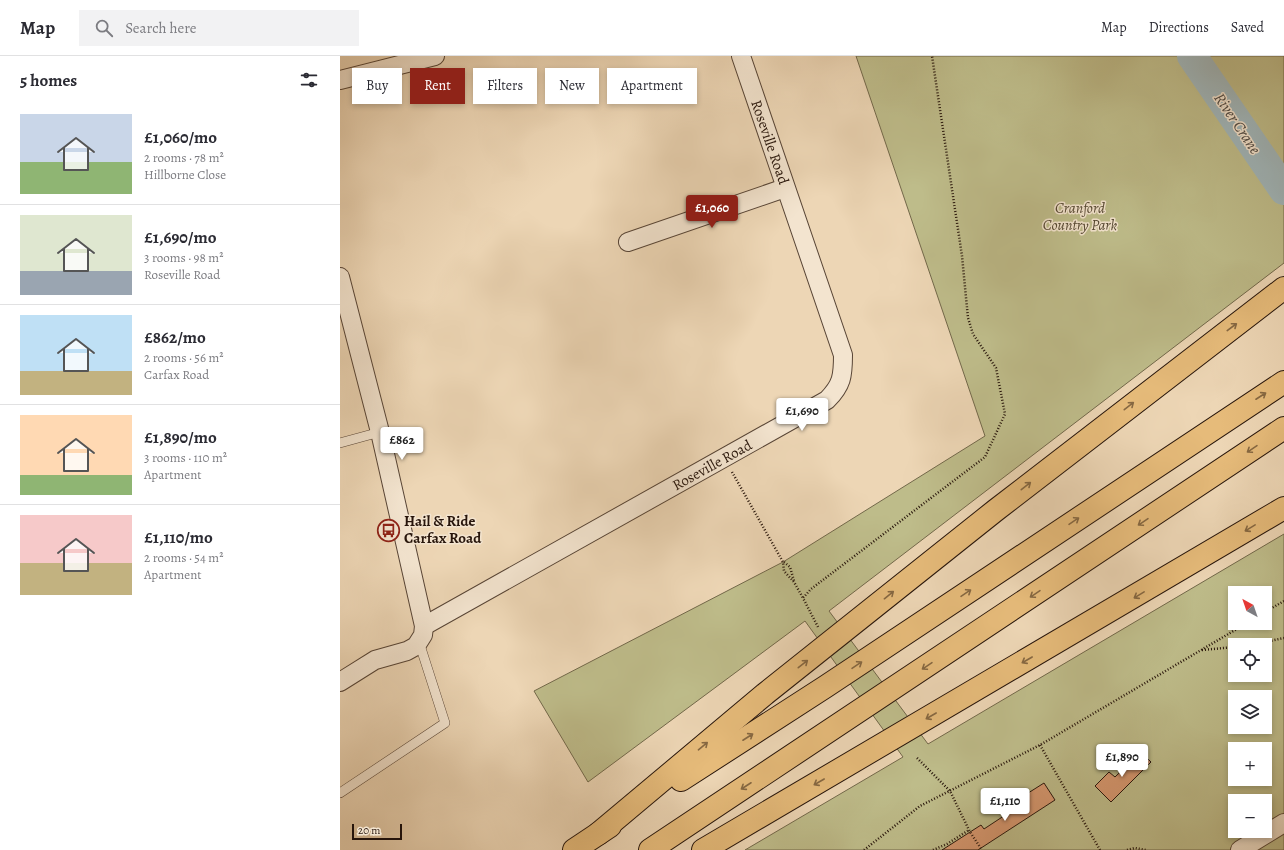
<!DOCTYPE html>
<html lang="en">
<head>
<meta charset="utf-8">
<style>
	body { margin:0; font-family:Alegreya,serif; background:#f2f2f3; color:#2b2b33; height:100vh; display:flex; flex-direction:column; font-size:15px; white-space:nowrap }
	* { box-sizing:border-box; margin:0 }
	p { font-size:13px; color:#7c7c81 }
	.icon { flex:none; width:22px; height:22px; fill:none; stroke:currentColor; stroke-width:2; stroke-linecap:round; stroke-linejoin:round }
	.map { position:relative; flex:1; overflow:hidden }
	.drawer { display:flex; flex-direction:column; background:#fff; width:340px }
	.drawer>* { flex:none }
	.hud { position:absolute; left:12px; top:12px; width:380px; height:36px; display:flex; gap:8px }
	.needle { width:26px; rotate:320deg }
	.buttons { position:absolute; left:888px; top:530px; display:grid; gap:8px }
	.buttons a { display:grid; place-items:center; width:44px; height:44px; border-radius:0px; background:#fff; box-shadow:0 2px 6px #0003; font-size:20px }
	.scale { position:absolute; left:12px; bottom:10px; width:50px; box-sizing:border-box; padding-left:4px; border:2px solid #27150b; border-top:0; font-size:11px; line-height:14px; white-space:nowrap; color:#27150b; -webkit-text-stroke:3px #f3e4cf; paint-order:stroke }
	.price { position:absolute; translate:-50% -34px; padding:0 9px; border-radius:4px; background:#fff; color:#222; font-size:13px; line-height:26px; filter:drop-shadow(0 1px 2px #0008) }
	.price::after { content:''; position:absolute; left:50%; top:24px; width:12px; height:9px; margin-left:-6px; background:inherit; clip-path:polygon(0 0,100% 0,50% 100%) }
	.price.on { background:#8f2418; color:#fff }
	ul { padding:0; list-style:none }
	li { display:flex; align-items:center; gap:12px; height:100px; padding:0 20px }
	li+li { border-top:1px solid #e1e1e2 }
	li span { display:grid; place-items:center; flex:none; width:112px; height:80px; border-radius:0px; color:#555 }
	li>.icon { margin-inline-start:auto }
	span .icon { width:48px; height:48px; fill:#fffc; stroke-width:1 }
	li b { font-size:17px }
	h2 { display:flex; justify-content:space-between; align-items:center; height:48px; padding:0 20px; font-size:17px }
	.pill { padding:0 14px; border-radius:0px; background:#fff; box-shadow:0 2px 6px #0003; font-size:14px; line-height:36px }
	.pill.on { background:#8f2418; color:#fff }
	header { display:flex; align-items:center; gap:24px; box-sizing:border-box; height:56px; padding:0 20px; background:#fff; border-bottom:1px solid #e1e1e2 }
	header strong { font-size:19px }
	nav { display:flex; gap:22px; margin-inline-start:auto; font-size:14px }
	.search { width:280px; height:36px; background:#f2f2f3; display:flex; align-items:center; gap:10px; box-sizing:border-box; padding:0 14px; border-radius:0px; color:#7c7c81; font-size:15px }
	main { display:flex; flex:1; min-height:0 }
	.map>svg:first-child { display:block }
</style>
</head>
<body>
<header>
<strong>Map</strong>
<div class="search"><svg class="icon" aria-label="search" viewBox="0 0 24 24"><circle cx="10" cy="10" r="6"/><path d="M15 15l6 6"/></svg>Search here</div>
<nav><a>Map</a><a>Directions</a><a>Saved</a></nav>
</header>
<main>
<section class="drawer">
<h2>5 homes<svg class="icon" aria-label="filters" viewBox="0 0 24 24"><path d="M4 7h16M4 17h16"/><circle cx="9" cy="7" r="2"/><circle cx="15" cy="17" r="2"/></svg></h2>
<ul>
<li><span style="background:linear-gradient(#c9d6e8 60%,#8fb573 0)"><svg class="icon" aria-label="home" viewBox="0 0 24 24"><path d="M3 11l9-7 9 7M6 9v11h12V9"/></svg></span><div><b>£1,060/mo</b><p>2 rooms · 78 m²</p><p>Hillborne Close</p></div></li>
<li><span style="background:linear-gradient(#dfe7d0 70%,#9aa5b1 0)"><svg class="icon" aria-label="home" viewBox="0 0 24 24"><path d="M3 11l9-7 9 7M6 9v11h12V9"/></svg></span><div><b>£1,690/mo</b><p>3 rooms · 98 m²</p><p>Roseville Road</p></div></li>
<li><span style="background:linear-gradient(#bfe0f5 70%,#c2b280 0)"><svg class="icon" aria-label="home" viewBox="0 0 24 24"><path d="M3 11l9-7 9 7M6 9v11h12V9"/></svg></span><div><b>£862/mo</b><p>2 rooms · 56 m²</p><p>Carfax Road</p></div></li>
<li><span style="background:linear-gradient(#ffd9b3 75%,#8fb573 0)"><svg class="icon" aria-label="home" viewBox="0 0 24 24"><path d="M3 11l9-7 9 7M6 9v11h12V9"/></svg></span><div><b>£1,890/mo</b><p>3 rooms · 110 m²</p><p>Apartment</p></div></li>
<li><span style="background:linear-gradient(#f6c9c9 60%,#c2b280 0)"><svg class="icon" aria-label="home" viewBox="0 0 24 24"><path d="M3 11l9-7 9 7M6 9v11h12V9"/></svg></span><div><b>£1,110/mo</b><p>2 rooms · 54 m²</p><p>Apartment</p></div></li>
</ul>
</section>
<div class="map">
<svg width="944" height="794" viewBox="0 0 944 794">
	<rect width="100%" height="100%" fill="#edd6b5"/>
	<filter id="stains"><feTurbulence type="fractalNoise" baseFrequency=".005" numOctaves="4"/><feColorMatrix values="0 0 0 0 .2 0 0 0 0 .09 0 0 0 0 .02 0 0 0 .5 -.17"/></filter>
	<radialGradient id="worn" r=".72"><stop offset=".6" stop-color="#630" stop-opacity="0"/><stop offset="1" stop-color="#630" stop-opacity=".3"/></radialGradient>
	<path fill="#bebc8a" stroke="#72684a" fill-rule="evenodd" d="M516 0H944V207L489 555 588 688 944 478V794H405L563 701 465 565 248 726 194 635 443 506 645 380ZM895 537H925V567H895ZM895 589H925V619H895ZM895 641H925V671H895ZM895 693H925V723H895ZM895 745H925V775H895Z"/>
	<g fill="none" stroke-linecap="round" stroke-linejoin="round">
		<path stroke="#a0b6ba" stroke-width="30" d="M852 0 944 134"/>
	</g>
	<g fill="#d79870" stroke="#27150b">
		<path d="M801 696 811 706 771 746 755 730 769 716 775 721Z"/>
		<path d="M704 727 715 744 638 794H602L641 769 644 773 688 744 685 739Z"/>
	</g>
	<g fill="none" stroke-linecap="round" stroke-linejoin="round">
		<defs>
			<g id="lane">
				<path d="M0 387 40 376"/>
				<path d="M0 737 105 667 79 586"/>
			</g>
			<g id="street">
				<path d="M0 24 95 0"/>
				<path d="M288 186 445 132"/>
				<path d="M0 221 40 376 84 570 83 579 76 590 67 595 35 604 0 626"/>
				<path d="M84 570 487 344C502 329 503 320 503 299L401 0"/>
				<path d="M900 794 944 767"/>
			</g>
			<g id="highway">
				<path d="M341 724 485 631 944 326"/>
				<path d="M258 778 425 638 656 454 944 232"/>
				<path d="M234 794 270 770"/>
				<path d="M310 794 944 372"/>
				<path d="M363 794 944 452"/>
			</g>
		</defs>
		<use href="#lane" stroke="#584536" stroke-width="10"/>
		<use href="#street" stroke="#584536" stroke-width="20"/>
		<use href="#highway" stroke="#27150b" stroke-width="24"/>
		<g stroke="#27150b" stroke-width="2.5" stroke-dasharray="1 2" stroke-linecap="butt">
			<path d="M392 416 443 506 444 515 454 526 463 542"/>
			<path d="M444 506 450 511 454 525"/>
			<path d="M925 556 944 545"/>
			<path d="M478 571 463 542 471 533 645 401 665 358 656 312 633 278 628 262 622 200 592 0"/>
			<path d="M911 589 944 582"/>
			<path d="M862 594 895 591"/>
			<path d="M700 689 760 794"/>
			<path d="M577 702 610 735 630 776 642 794"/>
			<path d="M524 794 580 750 700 689 907 567"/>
			<path d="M593 794 607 788 629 774"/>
			<path d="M787 794 795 792 806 794"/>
		</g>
		<use href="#lane" stroke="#f3e4cf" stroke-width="9"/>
		<use href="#street" stroke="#f3e4cf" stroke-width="18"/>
		<use href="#highway" stroke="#e6bb7a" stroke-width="22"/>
	</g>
	<defs><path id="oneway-shaft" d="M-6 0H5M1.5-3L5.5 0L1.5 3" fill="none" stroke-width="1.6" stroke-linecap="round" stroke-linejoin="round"/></defs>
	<g stroke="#866842">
		<use href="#oneway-shaft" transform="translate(892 271) rotate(-37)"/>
		<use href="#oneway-shaft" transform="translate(921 340) rotate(-33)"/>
		<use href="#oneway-shaft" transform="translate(789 350) rotate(-38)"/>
		<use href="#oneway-shaft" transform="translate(912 393) rotate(146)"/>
		<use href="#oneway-shaft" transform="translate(686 430) rotate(-38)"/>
		<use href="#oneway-shaft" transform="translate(734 465) rotate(-34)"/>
		<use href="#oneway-shaft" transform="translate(803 466) rotate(146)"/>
		<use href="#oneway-shaft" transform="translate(910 472) rotate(149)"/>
		<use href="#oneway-shaft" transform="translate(626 537) rotate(-34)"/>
		<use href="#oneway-shaft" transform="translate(695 538) rotate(146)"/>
		<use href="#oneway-shaft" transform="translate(549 539) rotate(-39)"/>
		<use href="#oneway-shaft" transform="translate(799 539) rotate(149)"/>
		<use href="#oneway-shaft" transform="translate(687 604) rotate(150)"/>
		<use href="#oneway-shaft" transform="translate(463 608) rotate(-38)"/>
		<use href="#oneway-shaft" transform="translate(517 609) rotate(-34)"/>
		<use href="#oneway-shaft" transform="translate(587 610) rotate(146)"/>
		<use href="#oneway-shaft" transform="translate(591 660) rotate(150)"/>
		<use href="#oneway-shaft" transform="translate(408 681) rotate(-33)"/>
		<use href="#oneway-shaft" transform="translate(363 690) rotate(-40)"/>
		<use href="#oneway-shaft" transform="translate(479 726) rotate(150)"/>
		<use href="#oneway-shaft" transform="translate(406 730) rotate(147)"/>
	</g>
	<defs>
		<symbol id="bus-ring" viewBox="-11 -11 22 22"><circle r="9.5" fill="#f3e4cf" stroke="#8f2418" stroke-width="1.5"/><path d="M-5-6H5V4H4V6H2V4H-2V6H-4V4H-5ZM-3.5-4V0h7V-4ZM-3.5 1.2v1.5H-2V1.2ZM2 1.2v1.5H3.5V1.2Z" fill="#8f2418"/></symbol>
	</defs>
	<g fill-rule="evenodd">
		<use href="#bus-ring" x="36" y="462" width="25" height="25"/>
	</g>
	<g text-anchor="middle" stroke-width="3" stroke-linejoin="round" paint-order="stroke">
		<g font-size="15" fill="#27150b" stroke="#f3e4cf">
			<text transform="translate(430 86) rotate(71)" y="5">Roseville Road</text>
			<text transform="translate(372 409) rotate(-29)" y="5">Roseville Road</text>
		</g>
		<g font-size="15" font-style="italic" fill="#544731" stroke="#f3e4cf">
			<text x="740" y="157">Cranford<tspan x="740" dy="17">Country Park</tspan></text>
		</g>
		<g font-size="15" font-weight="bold" fill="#27150b" stroke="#f3e4cf" text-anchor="start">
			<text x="64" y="470">Hail &amp; Ride<tspan x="64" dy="17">Carfax Road</tspan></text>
		</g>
		<g font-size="16" font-style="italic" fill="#514d48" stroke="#f3e4cf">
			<text transform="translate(898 67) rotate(56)" y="6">River Crane</text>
		</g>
	</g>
	<rect width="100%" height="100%" filter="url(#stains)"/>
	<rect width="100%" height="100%" fill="url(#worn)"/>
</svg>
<div class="buttons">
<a><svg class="needle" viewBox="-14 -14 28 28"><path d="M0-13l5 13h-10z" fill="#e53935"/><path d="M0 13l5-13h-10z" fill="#7c7c81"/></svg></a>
<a><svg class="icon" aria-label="locate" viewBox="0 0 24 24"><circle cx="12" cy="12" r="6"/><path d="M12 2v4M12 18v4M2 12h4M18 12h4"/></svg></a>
<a><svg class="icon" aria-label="layers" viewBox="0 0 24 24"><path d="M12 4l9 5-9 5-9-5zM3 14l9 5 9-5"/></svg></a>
<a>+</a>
<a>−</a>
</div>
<div class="scale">20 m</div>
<b class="price on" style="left:372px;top:173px">£1,060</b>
<b class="price" style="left:462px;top:376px">£1,690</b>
<b class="price" style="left:62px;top:405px">£862</b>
<b class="price" style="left:782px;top:722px">£1,890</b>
<b class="price" style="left:665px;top:766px">£1,110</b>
<div class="hud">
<a class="pill">Buy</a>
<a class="pill on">Rent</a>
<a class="pill">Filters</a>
<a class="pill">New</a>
<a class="pill">Apartment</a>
</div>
</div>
</main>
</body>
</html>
